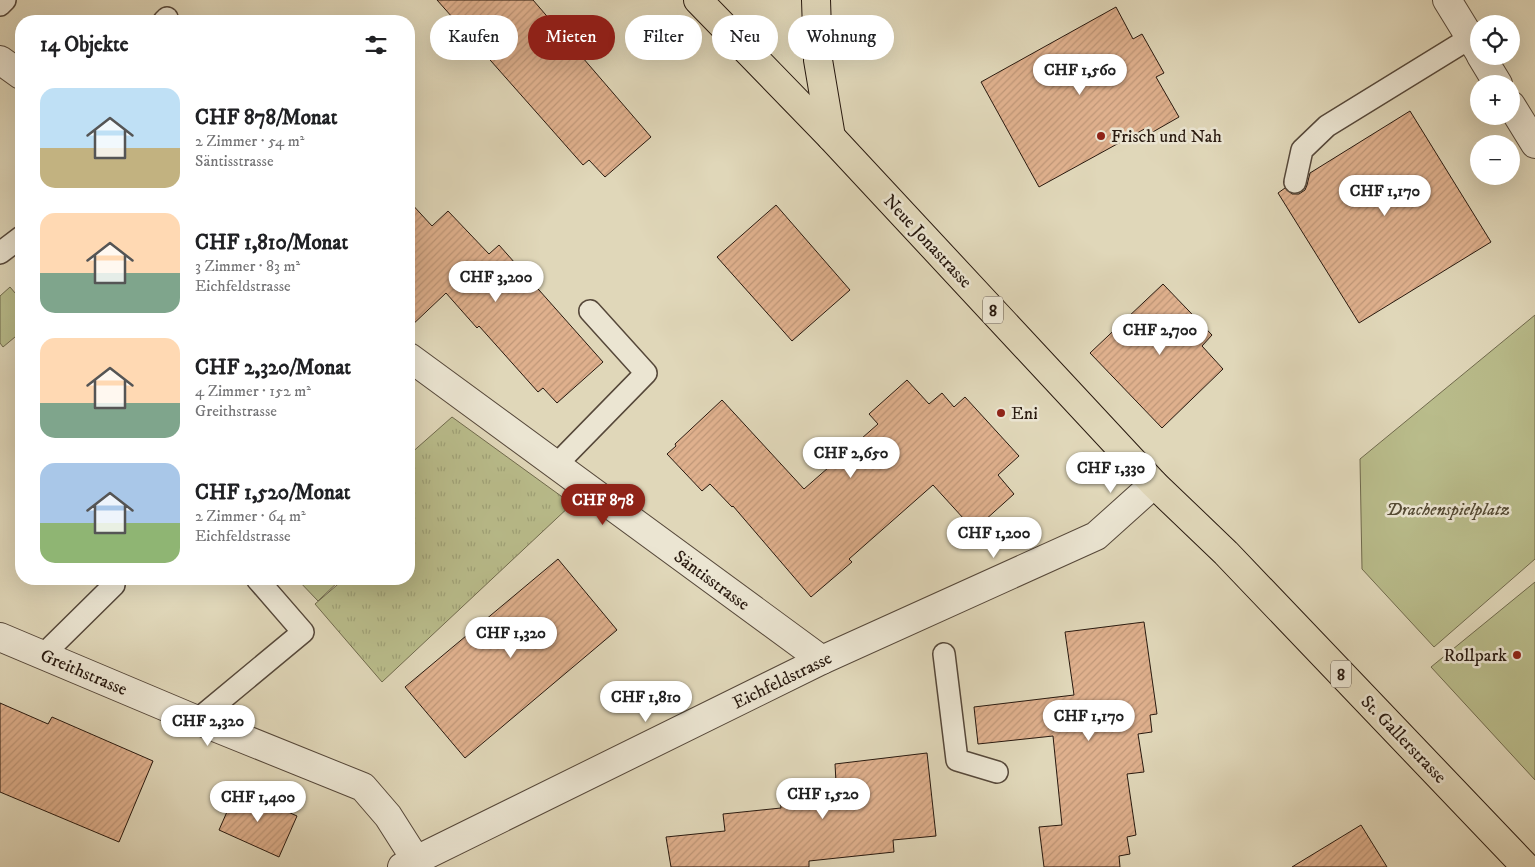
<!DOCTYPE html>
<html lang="de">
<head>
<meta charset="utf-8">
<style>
	body { margin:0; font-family:"IM FELL DW Pica",serif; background:#f6f6f6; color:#202124; height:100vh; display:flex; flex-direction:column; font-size:19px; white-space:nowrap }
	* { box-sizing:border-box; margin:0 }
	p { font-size:16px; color:#757577 }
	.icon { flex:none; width:28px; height:28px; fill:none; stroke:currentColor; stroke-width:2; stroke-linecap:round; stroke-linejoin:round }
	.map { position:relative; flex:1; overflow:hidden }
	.side { position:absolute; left:15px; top:15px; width:400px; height:570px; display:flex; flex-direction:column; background:#fff; border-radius:20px; box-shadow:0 5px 20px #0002 }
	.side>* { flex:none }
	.top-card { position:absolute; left:430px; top:15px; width:475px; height:45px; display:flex; gap:10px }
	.tools { position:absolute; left:1470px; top:15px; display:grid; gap:10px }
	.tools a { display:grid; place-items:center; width:50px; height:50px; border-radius:50%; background:#fff; box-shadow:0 5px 20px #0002; font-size:25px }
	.price { position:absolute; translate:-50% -42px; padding:0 11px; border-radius:18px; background:#fff; color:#222; font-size:16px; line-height:32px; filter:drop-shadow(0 1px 2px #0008) }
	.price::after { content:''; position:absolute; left:50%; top:30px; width:15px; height:11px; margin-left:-8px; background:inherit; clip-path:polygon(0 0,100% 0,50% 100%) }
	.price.on { background:#8f2418; color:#fff }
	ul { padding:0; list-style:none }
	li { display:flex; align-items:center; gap:15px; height:125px; padding:0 25px }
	li span { display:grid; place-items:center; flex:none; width:140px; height:100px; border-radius:15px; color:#555 }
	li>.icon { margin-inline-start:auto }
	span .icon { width:60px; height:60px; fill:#fffc; stroke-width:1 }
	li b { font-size:21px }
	h2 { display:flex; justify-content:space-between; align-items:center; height:60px; padding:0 25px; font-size:21px }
	.pill { padding:0 18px; border-radius:22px; background:#fff; box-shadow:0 5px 20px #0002; font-size:18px; line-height:45px }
	.pill.on { background:#8f2418; color:#fff }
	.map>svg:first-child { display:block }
</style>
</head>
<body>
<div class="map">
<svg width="1535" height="867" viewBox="0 0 1535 867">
	<defs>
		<pattern id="grass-tufts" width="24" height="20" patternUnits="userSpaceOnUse" patternTransform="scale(1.25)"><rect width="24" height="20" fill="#b9bc8b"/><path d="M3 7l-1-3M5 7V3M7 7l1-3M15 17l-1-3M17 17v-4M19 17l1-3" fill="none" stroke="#9fa177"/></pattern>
		<pattern id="building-hatch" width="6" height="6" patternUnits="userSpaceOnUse" patternTransform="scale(1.25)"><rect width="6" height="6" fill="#dfb08d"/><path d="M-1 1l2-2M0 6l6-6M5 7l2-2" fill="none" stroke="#bf9778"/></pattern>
	</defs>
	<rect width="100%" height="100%" fill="#e0d7b9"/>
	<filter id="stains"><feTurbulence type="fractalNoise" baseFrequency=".004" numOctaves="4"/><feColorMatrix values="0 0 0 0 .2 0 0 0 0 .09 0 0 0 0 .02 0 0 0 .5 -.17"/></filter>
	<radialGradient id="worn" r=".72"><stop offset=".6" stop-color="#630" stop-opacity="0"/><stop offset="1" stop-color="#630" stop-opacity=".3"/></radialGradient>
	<path fill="url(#grass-tufts)" stroke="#706a4d" d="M452 417 572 504 382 682 315 604 344 579H409V455Z"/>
	<g fill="#b9bc8b" stroke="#706a4d">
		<path d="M10 287 21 300V332L3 347 0 343V296Z"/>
		<path d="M1535 315V559L1434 647 1362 569 1360 459Z"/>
		<path d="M297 579H341L318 601Z"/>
		<path d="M1535 582V780L1431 667Z"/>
	</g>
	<g fill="url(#building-hatch)" stroke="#28190f">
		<path d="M437 0H533L651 137 605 177 589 160 583 165Z"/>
		<path d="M1116 7 1133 39 1142 34 1164 73 1156 77 1179 117 1151 133 1148 127 1039 187 981 82Z"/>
		<path d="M1410 111 1491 242 1359 323 1278 193 1285 188 1292 194H1299L1305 190 1307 185 1310 173Z"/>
		<path d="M409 201 432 226 448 211 489 254 499 245 603 362 557 403 543 388 538 392 479 326 477 328 446 293 409 328Z"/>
		<path d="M776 205 850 290 792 341 717 257Z"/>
		<path d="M1163 284 1212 335 1202 346 1223 369 1162 428 1090 353Z"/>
		<path d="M907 380 929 404 942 393 954 407 965 397 1019 456 998 475 1014 494 974 530 933 485 849 559 852 562 811 597 733 506 732 507 710 484 702 491 667 454 676 446 675 444 722 400 804 489 878 424 869 414Z"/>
		<path d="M558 559 617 630 465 758 405 687Z"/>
		<path d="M1144 622 1157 714 1150 715 1152 732 1138 734 1144 772 1127 774 1136 835 1127 837 1130 854 1119 856 1120 867H1044L1039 827 1062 825 1053 736 978 744 974 707 1074 695 1065 632Z"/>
		<path d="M0 703 48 724 52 717 153 761 119 842 0 792Z"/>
		<path d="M927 753 936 836 893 840 894 852 809 861V867H671L666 837 725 831 723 814 781 808 779 789 836 782 835 764Z"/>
		<path d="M237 789 297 816 279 857 219 830Z"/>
		<path d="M1361 825 1387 867H1292Z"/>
	</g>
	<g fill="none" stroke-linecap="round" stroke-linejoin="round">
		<defs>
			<g id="service">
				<path d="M0 5 5 0"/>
				<path d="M164 21 167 18"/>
				<path d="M1295 182 1302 150 1327 126 1470 38"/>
				<path d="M0 253 21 237"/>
				<path d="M556 465 646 373 590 311"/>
				<path d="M944 654 957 760 997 772"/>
				<path d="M43 655 114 585"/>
				<path d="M197 720 303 632 257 579"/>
			</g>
			<g id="minor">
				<path d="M1447 0 1479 52"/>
				<path d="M1481 56 1498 84"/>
				<path d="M0 60 21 75"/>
				<path d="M1511 105 1535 144"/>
				<path d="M409 357 822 660"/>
				<path d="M0 637 197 720 363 787 388 816 416 860"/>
				<path d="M402 867 822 660 1096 536 1154 484"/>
			</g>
			<g id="primary">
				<path d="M698 0 831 137 1154 484 1226 553 1526 867"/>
				<path d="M816 0 818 60 831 137"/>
			</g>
		</defs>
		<use href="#service" stroke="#56483a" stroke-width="24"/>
		<use href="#minor" stroke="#56483a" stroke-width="30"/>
		<use href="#primary" stroke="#28190f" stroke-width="30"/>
		<use href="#service" stroke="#ebe5d2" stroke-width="21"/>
		<use href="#minor" stroke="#ebe5d2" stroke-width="28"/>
		<use href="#primary" stroke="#e0d7b9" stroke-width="28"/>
	</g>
	<g fill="#8f2418" stroke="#ebe5d2" stroke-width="2">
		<circle cx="1101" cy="136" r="5"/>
		<circle cx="1001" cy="413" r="5"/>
		<circle cx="1517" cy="655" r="5"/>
	</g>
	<g text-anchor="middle" stroke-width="5" stroke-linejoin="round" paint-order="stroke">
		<g fill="#ebe5d2" stroke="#62564a" stroke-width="1">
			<rect x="983" y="296.5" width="20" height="27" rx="4"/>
			<rect x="1331" y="660.5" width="20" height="27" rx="4"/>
		</g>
		<g font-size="16" font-weight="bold" fill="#28190f">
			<text x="993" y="316">8</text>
			<text x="1341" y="680">8</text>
		</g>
		<g font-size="18" fill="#28190f" stroke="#ebe5d2" text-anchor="start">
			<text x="1111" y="142">Frisch und Nah</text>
			<text x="1011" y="419">Eni</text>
			<text x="1507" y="661" text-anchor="end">Rollpark</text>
		</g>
		<g font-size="18" fill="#28190f" stroke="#ebe5d2">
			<text transform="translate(928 241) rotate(47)" y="6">Neue Jonastrasse</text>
			<text transform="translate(712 580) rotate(36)" y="6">Säntisstrasse</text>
			<text transform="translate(84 672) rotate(23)" y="6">Greithstrasse</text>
			<text transform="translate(782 680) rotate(-26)" y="6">Eichfeldstrasse</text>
			<text transform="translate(1404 739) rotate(46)" y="6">St. Gallerstrasse</text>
		</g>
		<g font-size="18" font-style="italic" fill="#544a34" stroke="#ebe5d2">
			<text x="1448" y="515">Drachenspielplatz</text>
		</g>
	</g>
	<rect width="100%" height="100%" filter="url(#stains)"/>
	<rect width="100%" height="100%" fill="url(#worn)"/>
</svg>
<div class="tools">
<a><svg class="icon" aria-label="locate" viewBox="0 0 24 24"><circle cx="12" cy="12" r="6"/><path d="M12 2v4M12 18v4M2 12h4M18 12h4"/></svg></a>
<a>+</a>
<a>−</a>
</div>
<b class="price" style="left:1080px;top:96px">CHF 1,560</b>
<b class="price" style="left:1385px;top:217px">CHF 1,170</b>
<b class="price" style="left:496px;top:303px">CHF 3,200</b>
<b class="price" style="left:1160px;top:356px">CHF 2,700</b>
<b class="price" style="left:851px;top:479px">CHF 2,650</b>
<b class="price" style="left:1111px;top:494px">CHF 1,330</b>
<b class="price on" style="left:603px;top:526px">CHF 878</b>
<b class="price" style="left:994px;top:559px">CHF 1,200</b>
<b class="price" style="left:511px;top:659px">CHF 1,320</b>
<b class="price" style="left:646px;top:723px">CHF 1,810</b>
<b class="price" style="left:1089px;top:742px">CHF 1,170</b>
<b class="price" style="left:208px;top:747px">CHF 2,320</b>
<b class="price" style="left:823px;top:820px">CHF 1,520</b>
<b class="price" style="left:258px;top:823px">CHF 1,400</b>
<div class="top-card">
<a class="pill">Kaufen</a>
<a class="pill on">Mieten</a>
<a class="pill">Filter</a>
<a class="pill">Neu</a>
<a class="pill">Wohnung</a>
</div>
<section class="side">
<h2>14 Objekte<svg class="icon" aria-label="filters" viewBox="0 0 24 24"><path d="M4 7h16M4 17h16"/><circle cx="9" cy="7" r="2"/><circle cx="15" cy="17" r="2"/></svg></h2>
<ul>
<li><span style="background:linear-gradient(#bfe0f5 60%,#c2b280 0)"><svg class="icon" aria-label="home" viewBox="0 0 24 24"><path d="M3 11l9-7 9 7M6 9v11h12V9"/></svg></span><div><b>CHF 878/Monat</b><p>2 Zimmer · 54 m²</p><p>Säntisstrasse</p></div></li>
<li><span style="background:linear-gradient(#ffd9b3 60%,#7fa58c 0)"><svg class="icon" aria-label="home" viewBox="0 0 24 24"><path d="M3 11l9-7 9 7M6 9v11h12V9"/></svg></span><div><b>CHF 1,810/Monat</b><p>3 Zimmer · 83 m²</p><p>Eichfeldstrasse</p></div></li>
<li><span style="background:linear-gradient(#ffd9b3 65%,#7fa58c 0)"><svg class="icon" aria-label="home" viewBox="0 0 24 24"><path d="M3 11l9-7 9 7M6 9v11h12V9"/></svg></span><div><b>CHF 2,320/Monat</b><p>4 Zimmer · 152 m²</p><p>Greithstrasse</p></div></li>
<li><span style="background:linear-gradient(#a9c7e8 60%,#8fb573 0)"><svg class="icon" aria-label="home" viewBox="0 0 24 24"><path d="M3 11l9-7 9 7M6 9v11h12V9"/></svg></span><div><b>CHF 1,520/Monat</b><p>2 Zimmer · 64 m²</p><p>Eichfeldstrasse</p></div></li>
</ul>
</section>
</div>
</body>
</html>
